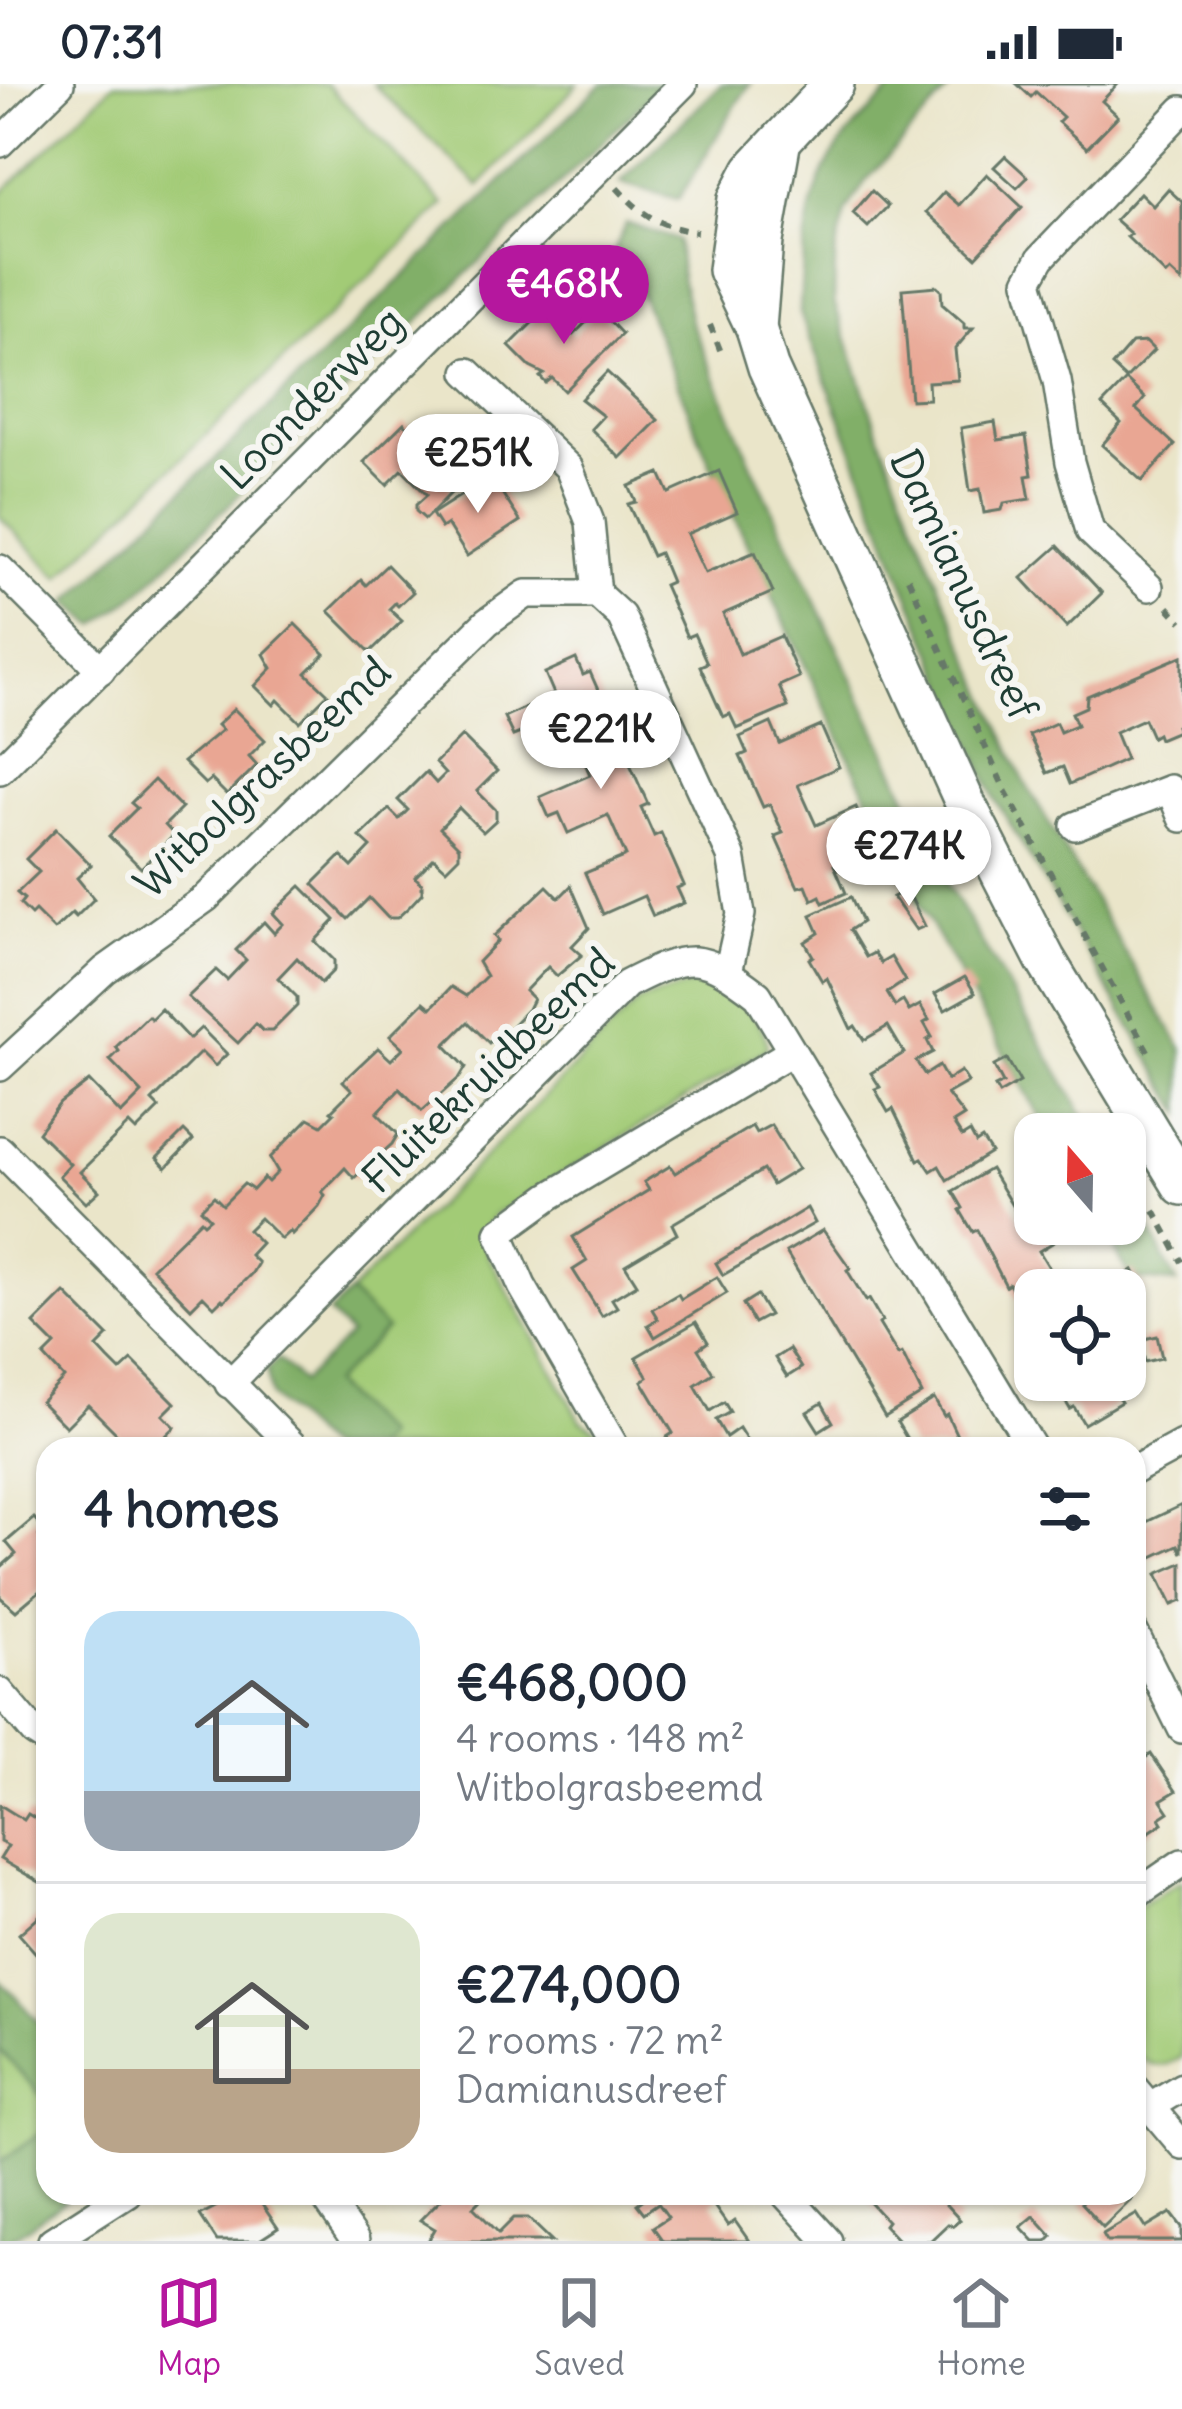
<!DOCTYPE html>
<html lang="en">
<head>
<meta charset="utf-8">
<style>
	body { margin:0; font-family:Delius,sans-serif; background:#f6f6f7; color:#1f2937; height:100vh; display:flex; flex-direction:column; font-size:45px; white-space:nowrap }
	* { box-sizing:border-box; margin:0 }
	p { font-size:39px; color:#747a83 }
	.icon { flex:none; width:66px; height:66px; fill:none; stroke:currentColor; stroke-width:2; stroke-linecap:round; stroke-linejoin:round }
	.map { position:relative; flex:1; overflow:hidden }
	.details { position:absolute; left:36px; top:1353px; width:1110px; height:768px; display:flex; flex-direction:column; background:#fff; border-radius:36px; box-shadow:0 3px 9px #0004 }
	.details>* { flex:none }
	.needle { width:78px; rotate:340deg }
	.buttons { position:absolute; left:1014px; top:1029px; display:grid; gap:24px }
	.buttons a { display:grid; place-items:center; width:132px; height:132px; border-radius:24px; background:#fff; box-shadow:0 3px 9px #0004; font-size:60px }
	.price { position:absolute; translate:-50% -102px; padding:0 27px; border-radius:42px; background:#fff; color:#222; font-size:39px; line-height:78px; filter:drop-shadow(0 3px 6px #0008) }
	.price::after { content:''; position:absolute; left:50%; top:72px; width:36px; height:27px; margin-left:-18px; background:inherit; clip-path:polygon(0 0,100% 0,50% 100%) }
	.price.selected { background:#b5179e; color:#fff }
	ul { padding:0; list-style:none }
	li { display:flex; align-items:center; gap:36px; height:300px; padding:0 48px }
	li+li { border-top:3px solid #e0e1e3 }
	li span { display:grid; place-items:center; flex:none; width:336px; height:240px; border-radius:36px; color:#555 }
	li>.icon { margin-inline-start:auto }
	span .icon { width:144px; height:144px; fill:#fffc; stroke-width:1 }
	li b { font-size:51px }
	h2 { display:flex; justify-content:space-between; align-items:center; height:144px; padding:0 48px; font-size:51px }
	.status { display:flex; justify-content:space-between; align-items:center; height:84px; padding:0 60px; background:#fff; direction:ltr }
	.status svg { height:33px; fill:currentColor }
	.tabs { display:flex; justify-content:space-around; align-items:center; height:168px; border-top:3px solid #e0e1e3; background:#fff; font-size:33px; color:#747a83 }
	.tabs a { display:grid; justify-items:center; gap:6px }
	.tabs .selected { color:#b5179e }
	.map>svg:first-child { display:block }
</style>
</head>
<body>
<div class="status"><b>07:31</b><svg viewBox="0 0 49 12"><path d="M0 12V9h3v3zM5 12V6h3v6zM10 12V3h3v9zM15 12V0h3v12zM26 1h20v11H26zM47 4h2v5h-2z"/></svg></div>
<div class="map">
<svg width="1182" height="2157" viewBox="0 0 1182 2157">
	<rect width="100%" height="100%" fill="#f6f6f2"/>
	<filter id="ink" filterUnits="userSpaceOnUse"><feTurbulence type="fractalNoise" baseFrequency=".00833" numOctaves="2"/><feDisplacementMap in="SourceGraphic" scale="24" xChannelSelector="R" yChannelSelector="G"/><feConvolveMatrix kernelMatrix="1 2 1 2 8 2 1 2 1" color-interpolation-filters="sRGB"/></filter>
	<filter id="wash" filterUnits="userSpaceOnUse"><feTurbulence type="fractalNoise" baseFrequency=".004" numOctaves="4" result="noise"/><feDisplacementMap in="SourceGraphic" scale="48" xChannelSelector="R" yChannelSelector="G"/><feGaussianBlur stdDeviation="2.7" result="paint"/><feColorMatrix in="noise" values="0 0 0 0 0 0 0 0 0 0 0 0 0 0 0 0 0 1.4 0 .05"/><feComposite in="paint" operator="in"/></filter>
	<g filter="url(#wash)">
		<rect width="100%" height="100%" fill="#eae5c9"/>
		<g fill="#a2cb76" stroke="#608455" stroke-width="3">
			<path d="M114 0H326L444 121 59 493 0 433V111Z"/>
			<path d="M373 0H578L479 102Z"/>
			<path d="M698 899C732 911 764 926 767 965L494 1131 484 1147 488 1172 581 1337 597 1347 609 1365H373L384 1353 332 1300 386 1245 350 1209 639 917Z"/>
			<path d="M1182 1796V1973C1161 1986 1151 1984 1134 1967V1825Z"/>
			<path d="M0 1966 48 2019V2044L0 2078Z"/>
		</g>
		<g fill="#81af67" stroke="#50764e" stroke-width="3">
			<path d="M602 0H662L137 510 96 541 68 518Z"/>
			<path d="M722 0H750C723 37 704 78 678 115L620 99Z"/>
			<path d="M897 0H954L865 98 846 128 835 171 834 218 876 342 941 506 1023 695 1182 965V1029L994 713 904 499 800 229C802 179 805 114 833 71 850 45 876 23 897 0Z"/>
			<path d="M626 139 678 156 681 193 691 238 754 386 948 801 1095 1050H1050L918 818 718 399 633 191 611 176Z"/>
			<path d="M1125 1098 1177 1199 1131 1195 1101 1140H1125Z"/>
			<path d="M350 1209 386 1245 332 1300 385 1352 373 1365H327L271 1312 267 1286 278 1275 302 1298 350 1251 329 1229Z"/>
			<path d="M0 1896 48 1949V2019L0 1966Z"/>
			<path d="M48 2044V2109H76L8 2157H0V2078Z"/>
		</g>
		<g id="blocks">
			<g fill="#e9a693">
				<path d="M1017 0H1118L1102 17 1118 32 1087 64 1058 38 1063 33 1036 8 1031 13Z"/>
				<path d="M1005 72 1028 93 1017 104 994 83Z"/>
				<path d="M987 90 1022 123 976 173 926 128 944 108 959 121Z"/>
				<path d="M1168 105 1182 118V198L1170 187 1166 191 1127 153 1131 150 1115 136 1140 109 1153 122Z"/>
				<path d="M872 107 888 122 868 143 853 129Z"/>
				<path d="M937 202 941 206 942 220 964 239V244H973L955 265 958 296 928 298 929 315 911 316 902 205Z"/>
				<path d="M546 225 573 251 599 226 622 250 565 307 552 294 546 299 540 293 544 290 530 283 509 262Z"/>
				<path d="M1146 258 1154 266 1126 295 1112 282 1132 259Z"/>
				<path d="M607 288 658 336 620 374 591 345 603 332 581 315Z"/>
				<path d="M1126 296 1145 314 1136 325 1175 361 1142 397 1102 361 1121 339 1102 321Z"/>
				<path d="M441 336 479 373 463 389 458 384 444 398 453 407 425 435 416 427V421L427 411 402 386 387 401 364 378 404 339 415 351 421 345 426 351Z"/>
				<path d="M995 338 998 356 1026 352 1032 391 1026 392 1030 415 1004 419 1002 426 984 429 980 405 970 407 961 344Z"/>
				<path d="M719 387 737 428 687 450 705 489 755 468 773 508 723 530 740 570 781 552 799 593 779 602 788 623 737 645 730 630 723 633 700 582 707 579 694 550 687 553 664 501 671 498 659 469 652 472 628 420 636 418 629 402 660 389 669 409Z"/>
				<path d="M491 392 520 437 467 472 447 440 441 444 432 430Z"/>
				<path d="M1058 462 1102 509 1067 543 1022 494Z"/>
				<path d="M387 481 413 508 398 522 395 519 389 525 402 537 370 568 329 527 361 496 366 501Z"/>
				<path d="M295 540 325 570 306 589 328 610 300 638 278 616 274 621 255 602 272 584 264 570Z"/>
				<path d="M1182 572V639L1176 642 1178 647 1159 655 1157 650 1152 653 1144 635 1115 648 1126 675 1070 700 1063 683 1047 689 1029 651 1056 639 1060 648 1077 641 1072 629 1086 623 1087 612Z"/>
				<path d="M576 575 583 591 590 588 613 640 605 642 612 657 618 672 625 669 648 720 641 723 654 752 661 749 684 801 677 804 684 819 653 832 644 812 603 830 585 789 626 772 608 731 568 749 559 729 549 733 540 713 590 691 573 651 532 668 523 648 513 652 504 633 554 610 545 589Z"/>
				<path d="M234 625 265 656 249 672 257 681 227 711 211 695 205 700 183 678 222 646 217 641Z"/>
				<path d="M771 639 780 660 821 642 839 683 798 701 816 741 856 723 875 764 834 781 846 809 823 819 820 812 812 816 806 801 798 803 775 752 783 749 776 734 770 720 763 723 740 672 747 669 740 653Z"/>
				<path d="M462 652 497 687 477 707 496 726V736L483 748 459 724 440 744 459 763V772L446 785 434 774 415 793 422 800V809L410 822 397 834H388L369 814 348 835 313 800 341 772 352 783 371 763 360 753 389 725 399 735 408 726 398 716 426 688 436 699 445 690 435 679Z"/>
				<path d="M154 696 182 724 165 741 174 751 141 784 109 752 137 724 131 719Z"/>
				<path d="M56 745 91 781 77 794 94 815 76 833 72 829 54 846 35 827 31 831 20 820 24 815 17 809 39 788 26 775Z"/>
				<path d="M301 802 335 836 315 857 334 876V886L321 899 297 874 278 894 297 913V922L272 947H263L256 940 238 959 188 913 216 886 227 896 246 876 236 866 264 838 274 849 283 840 273 829Z"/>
				<path d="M547 802 559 814 571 802 589 844 572 862 582 871 557 892 548 883 525 907 533 915 528 925 500 954 497 951 489 959 468 938 445 961 466 983 460 993 422 1027 400 1005 377 1029 398 1050 392 1060 354 1094 345 1084 322 1108 325 1111 319 1122 292 1150 290 1147 281 1155 260 1134 248 1146 261 1159 250 1171 258 1179 252 1189 224 1217 222 1215 214 1223 203 1212 191 1224 152 1184 201 1136 204 1139 210 1134 201 1125 214 1112 223 1121 244 1100 253 1106 264 1094 268 1098 278 1088 270 1074 309 1034 322 1041 334 1029 331 1027 352 1006 343 997 378 964 391 976 403 964 390 952 424 918 431 924 451 903 466 912 486 892 478 878 498 857 494 852Z"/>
				<path d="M907 806 925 842 916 846 893 813Z"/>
				<path d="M851 813 862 838 850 846 866 873 874 869 881 879 891 873 905 897 887 909 895 922 903 917 909 927 920 921 929 936 924 939 932 953 927 956 933 968 916 977 925 991 939 982 947 996 961 987 968 998 947 1010 964 1032 953 1039 962 1053 970 1048 976 1059 982 1055 991 1069 947 1096 939 1082 931 1087 922 1074 918 1076 893 1025 888 1028 875 1005 880 1003 871 989 904 969 888 942 864 956 855 942 851 945 827 894 822 897 809 875 813 872 805 858 819 849 811 831Z"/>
				<path d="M965 893 975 909 945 926 935 910Z"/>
				<path d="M161 925 189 955 201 944 227 970 215 982 201 968 152 1017 159 1024 136 1047 129 1040 80 1088 99 1107 86 1119 59 1092 70 1080 38 1048 60 1019 89 997 121 1030 142 1009 110 976 119 967 116 963 148 932 151 935Z"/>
				<path d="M1007 975 1020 998 999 1010 995 1003 1003 999 994 982Z"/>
				<path d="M771 1041 798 1085 772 1101 763 1086 672 1140 677 1150 625 1181 637 1200 612 1215 617 1223 602 1232 573 1186 587 1177 573 1153 649 1106 644 1098 670 1082 675 1089 752 1042 756 1049Z"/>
				<path d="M184 1047 193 1056 166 1084 157 1074Z"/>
				<path d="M990 1085 1023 1140 1035 1133V1140H1044L1054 1158 1039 1167 1056 1195 1019 1217 1009 1200 1006 1202 977 1146 973 1148 960 1126 963 1124 953 1107Z"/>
				<path d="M807 1124 815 1139 723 1191 716 1179Z"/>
				<path d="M823 1146 850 1184 847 1186 866 1217 869 1215 876 1227 882 1237 879 1240 898 1271 902 1269 922 1310 885 1333 786 1168Z"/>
				<path d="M1133 1186 1144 1206 1130 1214 1119 1195Z"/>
				<path d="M717 1193 727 1209 655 1253 648 1241 658 1235 652 1225 678 1210 681 1215Z"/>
				<path d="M65 1209 108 1252 97 1263 108 1275 120 1287 132 1276 175 1319 163 1331 175 1343 152 1365H127L130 1363 88 1321 66 1343 41 1318 64 1294 44 1272 55 1261 34 1240Z"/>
				<path d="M757 1211 769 1231 754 1239 743 1220Z"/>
				<path d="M1035 1220V1266L1018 1230Z"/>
				<path d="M696 1238 708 1258 698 1265 713 1289 695 1301 710 1327 724 1318 730 1328 716 1336 726 1353 739 1344 752 1365H674L667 1353 673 1349 642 1297 648 1293 636 1273Z"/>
				<path d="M1157 1252 1162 1274 1145 1278 1140 1256Z"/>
				<path d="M789 1265 801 1284 787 1293 775 1274Z"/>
				<path d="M1057 1296H1107L1121 1318 1084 1340 1074 1323 1070 1325 1057 1303 1060 1301Z"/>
				<path d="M934 1315 944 1332 947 1330 963 1365H913L897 1338Z"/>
				<path d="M822 1319 833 1338 819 1347 807 1328Z"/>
				<path d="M1182 1421V1469L1178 1461 1150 1474 1136 1443Z"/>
				<path d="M34 1434 45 1446 39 1452 48 1463V1500L16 1527 0 1513V1484L16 1470 6 1458Z"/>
				<path d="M1182 1479V1517L1172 1521 1157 1490Z"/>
				<path d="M1151 1670 1176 1707 1161 1716 1169 1728 1160 1734 1163 1739 1134 1758V1681Z"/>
				<path d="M0 1721 24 1736 28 1730 41 1738 44 1734 48 1736V1788L41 1799 0 1775 8 1762 0 1758Z"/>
				<path d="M48 1824V1867L40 1874 19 1850Z"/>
				<path d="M243 2109H254L278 2144 258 2157H217L200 2131Z"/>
				<path d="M447 2109H487L473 2123 499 2149 514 2134H528L552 2157H428L435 2145 420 2136Z"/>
				<path d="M652 2109H715L719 2114 712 2119 728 2142 735 2137 749 2157H663L653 2143 668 2133 658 2119 644 2129 637 2120Z"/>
				<path d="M854 2109H935L960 2136 953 2142 948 2140 930 2157H899L884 2141 887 2137 863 2111 859 2115Z"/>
				<path d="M1092 2109H1126L1132 2115 1103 2143 1081 2119Z"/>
				<path d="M1171 2129 1182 2143V2157H1107L1103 2150 1137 2130 1146 2144Z"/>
				<path d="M1034 2132 1052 2152 1047 2157H1034L1021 2143Z"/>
			</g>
		</g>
	</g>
	<g filter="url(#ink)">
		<use href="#blocks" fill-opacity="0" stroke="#667868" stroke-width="3"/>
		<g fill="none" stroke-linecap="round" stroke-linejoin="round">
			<defs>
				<g id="street">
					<path d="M0 59 60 0"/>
					<path d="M468 288 569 384 590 438 597 510"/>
					<path d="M0 485 101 586"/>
					<path d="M1149 503 1090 447 1070 378 1057 297 1028 197 1041 174 1182 26"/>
					<path d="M0 686 683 0"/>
					<path d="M1075 742 1170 705 1182 734"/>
					<path d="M0 983 105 886 206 814 487 538 526 510H597L621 532 731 772 741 830 728 888"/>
					<path d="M0 1066 296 1365"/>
					<path d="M229 1300 627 900C690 868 701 867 758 911L1033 1365"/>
					<path d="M616 1365 522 1202 499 1149 550 1112 791 968"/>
					<path d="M1134 1386 1182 1360"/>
					<path d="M1134 1548 1182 1645"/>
					<path d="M0 1608 34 1648 48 1657"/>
					<path d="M1134 1812 1182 1779"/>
					<path d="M1134 2004 1182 2061"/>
					<path d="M1152 2021 1182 2003"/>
					<path d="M322 2109 355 2157"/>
					<path d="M784 2109 828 2157"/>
					<path d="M52 2157 127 2109"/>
				</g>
				<g id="secondary">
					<path d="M834 0 753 86 738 115 728 186 756 244 768 283 967 723 1045 875 1182 1101"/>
					<path d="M756 244 763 157 780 61"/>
				</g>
			</defs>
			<use href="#street" stroke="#667868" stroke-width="32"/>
			<use href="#secondary" stroke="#667868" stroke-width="44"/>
			<g stroke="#667868" stroke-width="6" stroke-dasharray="9 9" stroke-linecap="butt">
				<path d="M617 104C642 131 660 143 697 148"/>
				<path d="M710 241 723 273"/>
				<path d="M908 494 1005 706 1149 969"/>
				<path d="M1168 523 1182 538"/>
				<path d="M1154 1126 1182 1178"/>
			</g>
			<use href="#street" stroke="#fff" stroke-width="27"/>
			<use href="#secondary" stroke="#fff" stroke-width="39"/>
		</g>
	</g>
	<g text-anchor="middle" stroke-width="12" stroke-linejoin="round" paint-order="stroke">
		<g font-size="42" fill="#1f3d34" stroke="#f6f6f2">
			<text transform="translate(312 314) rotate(-45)" y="15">Loonderweg</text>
			<text transform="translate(964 500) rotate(65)" y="15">Damianusdreef</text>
			<text transform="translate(262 693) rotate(-43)" y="15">Witbolgrasbeemd</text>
			<text transform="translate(488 986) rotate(-44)" y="15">Fluitekruidbeemd</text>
		</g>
	</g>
</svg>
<div class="buttons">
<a><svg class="needle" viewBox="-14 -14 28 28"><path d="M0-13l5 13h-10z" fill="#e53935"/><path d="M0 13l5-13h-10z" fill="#747a83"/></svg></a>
<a><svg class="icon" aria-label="locate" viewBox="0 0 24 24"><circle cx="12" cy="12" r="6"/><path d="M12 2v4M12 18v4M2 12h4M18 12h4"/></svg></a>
</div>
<b class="price selected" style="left:564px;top:263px">€468K</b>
<b class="price" style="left:478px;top:432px">€251K</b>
<b class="price" style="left:601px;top:708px">€221K</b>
<b class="price" style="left:909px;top:825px">€274K</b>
<section class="details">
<h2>4 homes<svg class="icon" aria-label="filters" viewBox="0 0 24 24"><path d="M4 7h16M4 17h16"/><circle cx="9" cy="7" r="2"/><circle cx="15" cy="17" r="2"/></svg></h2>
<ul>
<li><span style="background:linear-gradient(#bfe0f5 75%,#9aa5b1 0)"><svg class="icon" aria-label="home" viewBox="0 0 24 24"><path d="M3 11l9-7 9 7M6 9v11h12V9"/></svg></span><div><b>€468,000</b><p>4 rooms · 148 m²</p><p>Witbolgrasbeemd</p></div></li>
<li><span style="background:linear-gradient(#dfe7d0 65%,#b9a48a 0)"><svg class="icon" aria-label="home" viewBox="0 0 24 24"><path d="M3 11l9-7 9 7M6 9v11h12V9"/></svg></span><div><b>€274,000</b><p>2 rooms · 72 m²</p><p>Damianusdreef</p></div></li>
</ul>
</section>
</div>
<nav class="tabs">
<a class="selected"><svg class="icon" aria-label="map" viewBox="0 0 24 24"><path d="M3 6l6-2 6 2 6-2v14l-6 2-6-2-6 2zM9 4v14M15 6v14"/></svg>Map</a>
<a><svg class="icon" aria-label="saved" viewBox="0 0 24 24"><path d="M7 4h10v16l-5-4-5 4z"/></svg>Saved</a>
<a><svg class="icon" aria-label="home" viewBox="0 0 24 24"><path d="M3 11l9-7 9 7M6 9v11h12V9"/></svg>Home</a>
</nav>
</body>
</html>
